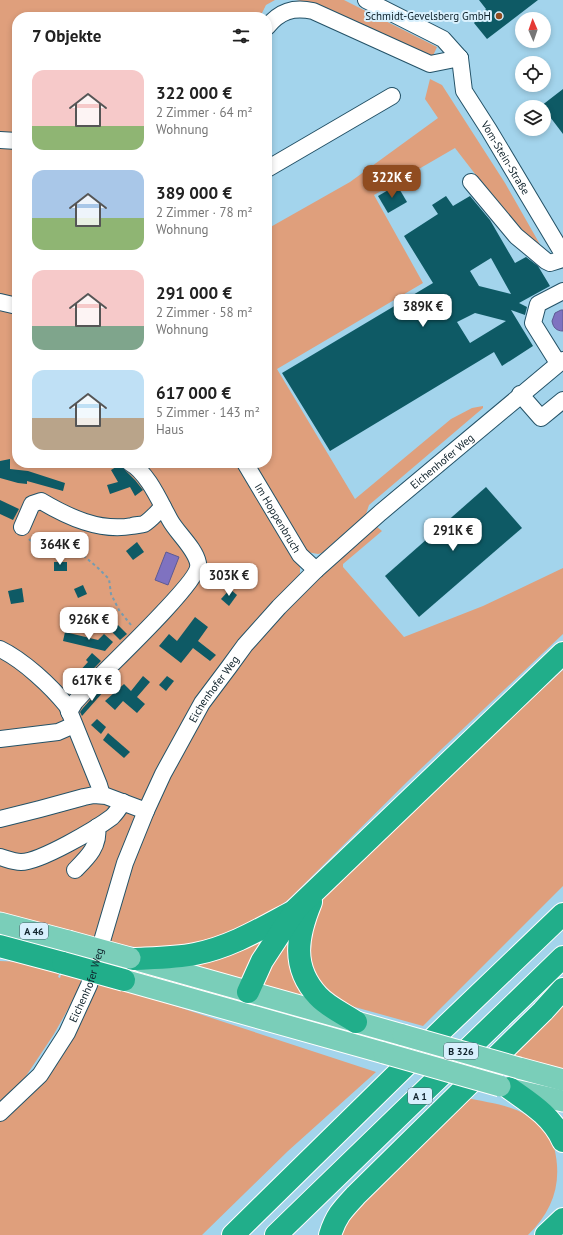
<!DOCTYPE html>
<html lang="de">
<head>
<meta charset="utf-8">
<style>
	body { margin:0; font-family:"PT Sans",sans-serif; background:#f6f6f6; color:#222; height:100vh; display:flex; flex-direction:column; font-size:15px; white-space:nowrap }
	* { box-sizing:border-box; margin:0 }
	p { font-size:13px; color:#767676 }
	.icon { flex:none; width:22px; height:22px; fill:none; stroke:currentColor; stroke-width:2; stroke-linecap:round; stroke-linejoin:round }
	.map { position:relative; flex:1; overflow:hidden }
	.sheet { position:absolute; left:12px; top:12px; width:260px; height:456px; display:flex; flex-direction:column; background:#fff; border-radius:16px; box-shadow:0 2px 6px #0003 }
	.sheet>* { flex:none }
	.needle { width:26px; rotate:358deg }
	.fabs { position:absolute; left:515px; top:12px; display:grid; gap:8px }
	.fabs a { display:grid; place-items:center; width:36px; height:36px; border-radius:50%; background:#fff; box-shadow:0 2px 6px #0003; font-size:20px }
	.price { position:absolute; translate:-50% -34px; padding:0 9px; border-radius:8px; background:#fff; color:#222; font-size:13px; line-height:26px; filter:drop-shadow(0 1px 2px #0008) }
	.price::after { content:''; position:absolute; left:50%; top:24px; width:12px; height:9px; margin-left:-6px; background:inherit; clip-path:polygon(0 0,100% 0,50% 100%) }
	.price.active { background:#904c20; color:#fff }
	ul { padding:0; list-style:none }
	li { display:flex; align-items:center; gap:12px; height:100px; padding:0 20px }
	li span { display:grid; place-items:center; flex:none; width:112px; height:80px; border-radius:12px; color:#555 }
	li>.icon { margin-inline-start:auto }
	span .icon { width:48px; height:48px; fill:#fffc; stroke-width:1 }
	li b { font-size:17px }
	h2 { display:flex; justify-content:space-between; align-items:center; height:48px; padding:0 20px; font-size:17px }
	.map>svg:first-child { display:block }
</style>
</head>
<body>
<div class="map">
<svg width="563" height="1235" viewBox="0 0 563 1235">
	<rect width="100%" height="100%" fill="#a3d4ec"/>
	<g fill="#df9f7c">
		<path d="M0 0H275L266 5 260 17H17V463H238L300 565V574L297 580 199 700 96 940 82 937 0 912Z"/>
		<path d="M296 0H344L437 47 432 58 306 2Z"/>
		<path d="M430 79 442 85 505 183 546 255 519 231 455 148 374 195 423 283 277 369 355 499 451 419 472 408 483 406V408L369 505 366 514 322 553 318 554 307 552 251 463H267V229L350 182 438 118 425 99Z"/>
		<path d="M376 526 382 531 343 564V567L404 637 483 606 563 568V634L408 781 289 899 267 916 204 946 142 948 108 943 126 877 167 776 223 683 285 608Z"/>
		<path d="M563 670V886L423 1026 351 1006 327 994 306 960 310 918 326 894 494 734Z"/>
		<path d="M273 928 246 983 181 962Z"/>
		<path d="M290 929 315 1000 256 985Z"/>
		<path d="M0 961 23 962 61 969 58 977 60 978 62 971 86 977 54 1034 16 1091 0 1104Z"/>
		<path d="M105 961 241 999 240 1004 105 964Z"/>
		<path d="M96 980 376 1072 288 1151 202 1235H0V1119Z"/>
		<path d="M563 1000V1069L511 1057Z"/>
		<path d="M467 1098C485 1102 511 1105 526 1115 539 1122 548 1133 554 1147 563 1182 553 1211 528 1235H340L351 1215Z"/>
	</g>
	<g fill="#7f72c0" stroke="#5d5a93">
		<path d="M561 310H563V331C556 331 553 327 552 321L555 313Z"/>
		<path d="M166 552 179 557 168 585 155 580Z"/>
	</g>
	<g fill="#0e5a65" fill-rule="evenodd">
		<path d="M479 0H538L487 39 474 23 486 9Z"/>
		<path d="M563 89V134L544 109V107L541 106Z"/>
		<path d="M397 185 407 202 388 213 378 196Z"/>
		<path d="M446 196 453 206 470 196 490 220 515 263 526 257 538 266 550 286 519 303 527 307 525 315 511 310 533 346 502 366 494 352 330 451 282 373 433 283 404 236 438 214 432 205ZM491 258 511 294 479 286 470 271ZM475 313 506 321 470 343 457 322Z"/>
		<path d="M10 459V469L28 471 65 483 63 491 27 481V484L18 483 0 478V461Z"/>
		<path d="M121 464 122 467 135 480 143 490 135 496 130 487 110 494 107 485 118 482 111 470Z"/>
		<path d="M486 487 522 528 419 617 385 576Z"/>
		<path d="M0 500 19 509 13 520 0 514Z"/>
		<path d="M137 542 144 552 133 560 126 551Z"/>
		<rect x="54" y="562" width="13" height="9"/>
		<path d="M83 585 87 594 78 598 74 589Z"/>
		<path d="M22 588 24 602 11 604 8 591Z"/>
		<path d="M230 589 237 595 229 606 221 599Z"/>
		<path d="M195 617 208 627 198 641 216 655 210 661 193 648 181 663 159 646 169 634 177 641Z"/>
		<path d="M118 625 127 634 120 640 111 631Z"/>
		<path d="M65 632 98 640 104 634 113 642 105 651 63 641Z"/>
		<path d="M92 653 101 661 69 694 64 688 88 662 86 660Z"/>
		<path d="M143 676 150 682 137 697 145 704 137 713 123 701 115 710 105 701 124 684 131 691Z"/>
		<path d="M167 676 174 681 166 691 159 685Z"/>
		<path d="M101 688 104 691 82 716 80 712 83 708Z"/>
		<path d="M97 719 106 727 101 734 91 725Z"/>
		<path d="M108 733 130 752 124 758 103 740Z"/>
	</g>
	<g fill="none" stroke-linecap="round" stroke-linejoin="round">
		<defs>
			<g id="minor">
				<path d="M366 0 443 39 460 58"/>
				<path d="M267 27C280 11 293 7 313 11L430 64 460 58"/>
				<path id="s1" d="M460 58 464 91 489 130 563 254"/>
				<path d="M0 140 17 141"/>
				<path d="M267 169 392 96"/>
				<path d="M471 182 516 236 546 261 550 263 563 259"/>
				<path d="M0 302 17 306"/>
				<path d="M558 363 533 323 538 304 563 291"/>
				<path d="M520 394 541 418 563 400"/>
				<path id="s2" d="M245 463 300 555 316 570"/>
				<path d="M22 527 32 504 41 501C68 517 100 532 132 526 136 525 141 525 144 524 151 520 157 512 163 507"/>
				<path d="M0 649C23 660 51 686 67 706L99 785 102 795"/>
				<path d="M69 712 75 702 87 689C103 672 202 580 198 563 195 548 177 533 170 520 160 502 148 473 130 463"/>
				<path d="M0 739 58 732 74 725"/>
				<path d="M0 819 40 809 84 797 94 795 106 796 146 811"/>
				<path d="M0 857C7 859 14 862 21 862 40 862 96 829 112 817 116 813 120 807 123 802"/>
				<path d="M75 870C87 858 100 846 97 827"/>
				<path id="s3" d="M0 1113 40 1075 67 1033 89 985 125 863 146 811 163 774 202 703 229 667 245 645 279 607 316 570 380 513 563 360"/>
			</g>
			<g id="major">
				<path d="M0 923 68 941"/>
				<path d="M140 961 403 1035"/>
				<path d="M124 980 384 1053"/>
				<path d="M519 1068 563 1080"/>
				<path d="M510 1089 563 1101"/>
			</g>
			<g id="highway">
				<path d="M311 902C297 936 291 967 318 996 328 1007 344 1014 356 1022"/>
				<path d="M0 946 63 963"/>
				<path d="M133 959C154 958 175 958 195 954 231 947 262 928 294 911"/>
				<path d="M248 992 262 961 296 909 563 653"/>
				<path d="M509 1088C530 1103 552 1116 563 1141"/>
				<path d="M233 1235 445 1027 563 914"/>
				<path d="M276 1235 563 957"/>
				<path d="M330 1235C336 1216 342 1210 356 1195L543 1011 563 989"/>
				<path d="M546 1235 563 1219"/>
			</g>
		</defs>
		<use href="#minor" stroke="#245267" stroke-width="18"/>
		<use href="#major" stroke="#fff" stroke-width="23"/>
		<use href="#highway" stroke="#fff" stroke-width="24"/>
		<path stroke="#759cb0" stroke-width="2" stroke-dasharray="3 3" stroke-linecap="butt" d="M29 539 32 542 70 544 98 568 109 579 111 594 119 610 131 625"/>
		<use href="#minor" stroke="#fff" stroke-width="16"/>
		<use href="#major" stroke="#7aceb9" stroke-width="21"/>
		<use href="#highway" stroke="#21ae8a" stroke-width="22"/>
		<defs>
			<g id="major-bridge">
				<path d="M68 941 130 958"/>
				<path d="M403 1035 519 1068"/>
				<path d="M384 1053 500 1086"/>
			</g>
			<path id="highway-bridge" d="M63 963 124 980"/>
		</defs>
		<use href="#major-bridge" stroke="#fff" stroke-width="23" stroke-linecap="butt"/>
		<use href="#highway-bridge" stroke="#fff" stroke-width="24" stroke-linecap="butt"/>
		<use href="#major-bridge" stroke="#7aceb9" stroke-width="21"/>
		<use href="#highway-bridge" stroke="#21ae8a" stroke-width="22"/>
	</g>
	<circle fill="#904c20" stroke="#d8f0fd" stroke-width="1.5" cx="499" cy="16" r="4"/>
	<g text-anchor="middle" stroke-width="4" stroke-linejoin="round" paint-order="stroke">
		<g fill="#d8f0fd" stroke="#4b606a" stroke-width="1">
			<rect x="20" y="923" width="28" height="16" rx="3"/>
			<rect x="444" y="1043" width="34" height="16" rx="3"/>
			<rect x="408" y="1088" width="24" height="16" rx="3"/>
		</g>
		<g font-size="10" font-weight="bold" fill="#0f222b">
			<text x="34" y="935">A 46</text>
			<text x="461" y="1055">B 326</text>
			<text x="420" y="1100">A 1</text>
		</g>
		<g font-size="11" fill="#0f222b" stroke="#d8f0fd" text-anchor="end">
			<text x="491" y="20">Schmidt-Gevelsberg GmbH</text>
		</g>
		<g font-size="11" fill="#0f222b" stroke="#d8f0fd">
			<text dy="4" stroke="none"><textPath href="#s1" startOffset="112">Vom-Stein-Straße</textPath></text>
			<text dy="4" stroke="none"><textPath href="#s3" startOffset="805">Eichenhofer Weg</textPath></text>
			<text dy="4" stroke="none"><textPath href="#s2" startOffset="64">Im Hoppenbruch</textPath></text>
			<text dy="4" stroke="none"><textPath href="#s3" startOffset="481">Eichenhofer Weg</textPath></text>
			<text dy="4" stroke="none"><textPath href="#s3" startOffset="157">Eichenhofer Weg</textPath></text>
		</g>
	</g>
</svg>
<div class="fabs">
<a><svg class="needle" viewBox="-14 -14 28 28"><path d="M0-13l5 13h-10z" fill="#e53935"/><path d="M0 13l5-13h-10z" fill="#767676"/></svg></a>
<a><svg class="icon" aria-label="locate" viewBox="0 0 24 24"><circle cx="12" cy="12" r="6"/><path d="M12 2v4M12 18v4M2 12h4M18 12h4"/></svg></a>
<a><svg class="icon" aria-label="layers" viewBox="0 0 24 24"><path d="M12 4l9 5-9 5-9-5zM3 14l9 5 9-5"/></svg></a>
</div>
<b class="price active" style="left:392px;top:199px">322K €</b>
<b class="price" style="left:423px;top:328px">389K €</b>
<b class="price" style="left:453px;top:552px">291K €</b>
<b class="price" style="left:60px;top:566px">364K €</b>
<b class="price" style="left:229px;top:597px">303K €</b>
<b class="price" style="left:89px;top:641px">926K €</b>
<b class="price" style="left:92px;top:702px">617K €</b>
<section class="sheet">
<h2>7 Objekte<svg class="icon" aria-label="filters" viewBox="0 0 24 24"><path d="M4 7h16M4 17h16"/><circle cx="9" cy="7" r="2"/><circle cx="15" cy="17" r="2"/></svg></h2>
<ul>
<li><span style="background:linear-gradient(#f6c9c9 70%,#8fb573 0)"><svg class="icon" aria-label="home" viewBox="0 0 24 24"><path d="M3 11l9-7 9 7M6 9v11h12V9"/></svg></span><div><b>322 000 €</b><p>2 Zimmer · 64 m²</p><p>Wohnung</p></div></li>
<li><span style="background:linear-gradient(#a9c7e8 60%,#8fb573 0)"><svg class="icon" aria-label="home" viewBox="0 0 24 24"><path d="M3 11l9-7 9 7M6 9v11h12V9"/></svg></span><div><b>389 000 €</b><p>2 Zimmer · 78 m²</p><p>Wohnung</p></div></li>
<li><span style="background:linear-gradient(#f6c9c9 70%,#7fa58c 0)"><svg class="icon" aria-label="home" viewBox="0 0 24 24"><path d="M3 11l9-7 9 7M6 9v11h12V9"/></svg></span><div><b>291 000 €</b><p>2 Zimmer · 58 m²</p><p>Wohnung</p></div></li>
<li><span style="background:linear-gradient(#bfe0f5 60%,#b9a48a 0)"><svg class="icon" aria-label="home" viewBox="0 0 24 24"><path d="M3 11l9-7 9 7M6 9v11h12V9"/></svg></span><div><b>617 000 €</b><p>5 Zimmer · 143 m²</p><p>Haus</p></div></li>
</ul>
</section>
</div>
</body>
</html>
